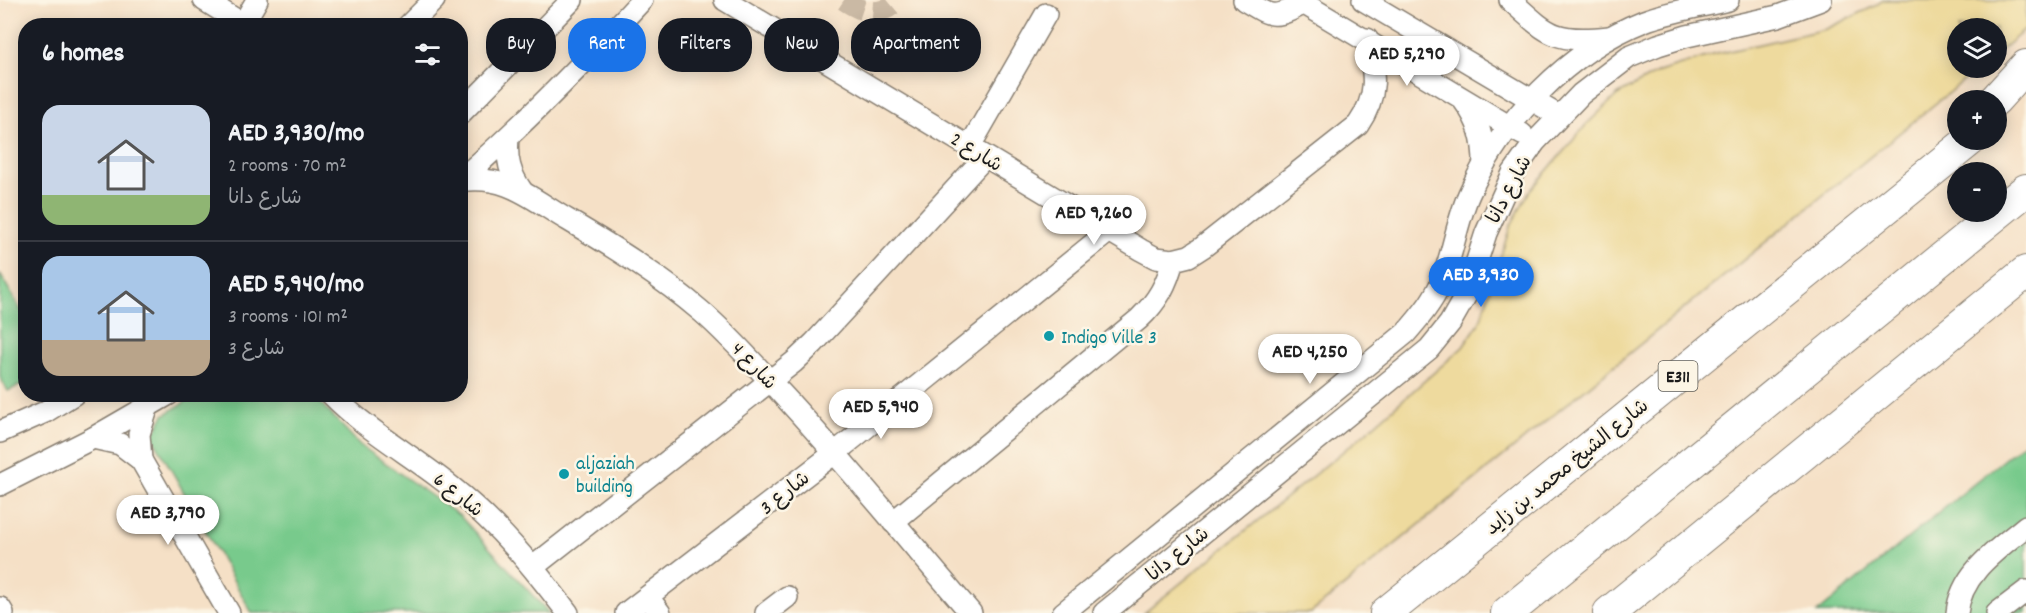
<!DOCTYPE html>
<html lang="en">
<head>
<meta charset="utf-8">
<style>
	body { margin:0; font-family:Dekko,"Playpen Sans Arabic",sans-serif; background:#20242c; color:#f1f3f6; height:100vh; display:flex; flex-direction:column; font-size:22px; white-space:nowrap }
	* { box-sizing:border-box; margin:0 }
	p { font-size:20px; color:#9ea1a6 }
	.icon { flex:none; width:33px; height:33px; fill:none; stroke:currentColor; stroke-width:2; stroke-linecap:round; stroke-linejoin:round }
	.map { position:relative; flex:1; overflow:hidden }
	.sheet { position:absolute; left:18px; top:18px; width:450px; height:384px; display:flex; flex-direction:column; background:#171b24; border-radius:24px; box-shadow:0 3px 15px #0003 }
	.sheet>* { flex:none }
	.hud { position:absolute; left:486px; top:18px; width:570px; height:54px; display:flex; gap:12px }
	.buttons { position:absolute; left:1947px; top:18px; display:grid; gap:12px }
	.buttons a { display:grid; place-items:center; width:60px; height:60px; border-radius:50%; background:#171b24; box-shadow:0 3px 15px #0003; font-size:30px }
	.price { position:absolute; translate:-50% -51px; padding:0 14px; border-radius:21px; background:#fff; color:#222; font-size:20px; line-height:39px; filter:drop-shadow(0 2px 3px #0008) }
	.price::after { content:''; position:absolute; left:50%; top:36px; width:18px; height:14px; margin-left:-9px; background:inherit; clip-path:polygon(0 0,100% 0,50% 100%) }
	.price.active { background:#1a73e8; color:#fff }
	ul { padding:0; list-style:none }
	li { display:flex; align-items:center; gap:18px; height:150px; padding:0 24px }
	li+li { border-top:2px solid #363941 }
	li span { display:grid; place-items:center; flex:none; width:168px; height:120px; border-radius:18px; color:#555 }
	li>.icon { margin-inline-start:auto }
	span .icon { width:72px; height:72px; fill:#fffc; stroke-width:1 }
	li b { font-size:26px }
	h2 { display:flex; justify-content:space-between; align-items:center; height:72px; padding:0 24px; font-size:26px }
	.tag { padding:0 21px; border-radius:24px; background:#171b24; box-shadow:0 3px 15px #0003; font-size:21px; line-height:54px }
	.tag.active { background:#1a73e8; color:#fff }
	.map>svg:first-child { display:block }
</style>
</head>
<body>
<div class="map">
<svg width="2026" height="613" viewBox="0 0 2026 613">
	<rect width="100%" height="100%" fill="#fcf5e5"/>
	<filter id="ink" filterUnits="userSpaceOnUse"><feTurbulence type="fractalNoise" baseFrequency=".0167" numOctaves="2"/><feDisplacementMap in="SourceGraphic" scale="12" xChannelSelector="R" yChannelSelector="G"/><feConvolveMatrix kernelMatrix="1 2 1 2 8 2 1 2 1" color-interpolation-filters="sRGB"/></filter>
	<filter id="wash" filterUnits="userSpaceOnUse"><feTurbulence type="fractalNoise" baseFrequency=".008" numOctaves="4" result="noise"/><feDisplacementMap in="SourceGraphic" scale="24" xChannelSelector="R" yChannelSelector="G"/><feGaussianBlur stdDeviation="1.35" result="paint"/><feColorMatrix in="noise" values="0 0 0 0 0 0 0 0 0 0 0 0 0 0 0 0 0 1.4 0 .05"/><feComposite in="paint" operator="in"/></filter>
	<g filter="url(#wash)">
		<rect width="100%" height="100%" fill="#f5e0c6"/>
		<g fill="#78ca8c" stroke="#4a7354" stroke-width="1.5">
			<path d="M0 274 25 317V383L8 391 0 377Z"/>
			<path d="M196 395H313L360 445 460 516 549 613H252L152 436 164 415Z"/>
			<path d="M2026 441V613H1817Z"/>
		</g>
		<path fill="#eeda9e" stroke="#857b5d" stroke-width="1.5" d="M1883 0H2026V29L1997 53 1996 28H1958V68H1979L1311 613H1144L1357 440 1463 347 1480 322 1510 227 1529 192 1586 125 1617 95 1659 72 1716 54 1826 29 1875 6Z"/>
	</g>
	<g filter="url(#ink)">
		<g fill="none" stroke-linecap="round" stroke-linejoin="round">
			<path stroke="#cab9a4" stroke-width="21" stroke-dasharray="21 10" stroke-linecap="butt" d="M844 0C862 12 881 19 897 0"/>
			<defs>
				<g id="minor">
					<path d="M204 0 246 26"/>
					<path d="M725 0 1141 250 1156 258 1173 260 1189 256 1203 247 1358 125C1379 94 1375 74 1367 39"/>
					<path d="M1244 0C1272 17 1274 20 1304 3"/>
					<path d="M1298 0 1522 134"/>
					<path d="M1363 0 1559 116"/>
					<path d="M1510 0C1549 35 1554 43 1609 37"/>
					<path d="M243 24 257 0"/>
					<path d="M408 26 434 0"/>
					<path d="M1464 101C1479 121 1484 140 1484 164"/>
					<path d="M460 114 572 0"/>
					<path d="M508 138C506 159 510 174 522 191"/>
					<path d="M970 146 1046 14"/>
					<path d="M460 180C525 124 584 63 642 0"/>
					<path d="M460 181C507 174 530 198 568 220 615 248 660 276 702 312 731 337 756 366 781 393 847 464 908 540 971 613"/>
					<path d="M331 394C368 432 414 456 454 489 499 525 533 567 568 613"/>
					<path d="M0 432 45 412 74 394"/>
					<path d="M93 438 120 444 141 460 229 613"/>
					<path d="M141 460 139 434 147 409"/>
					<path d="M0 485 93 438 169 394"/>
					<path d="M893 522 1139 319C1158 301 1167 284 1173 260"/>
					<path d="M533 567 794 362 814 343 985 157"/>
					<path d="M648 597 660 613"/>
					<path d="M0 608 3 613"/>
					<path d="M626 613 836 452 1108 232"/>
					<path d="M766 613 787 597"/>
					<path d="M1063 613 1406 333C1419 318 1432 303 1440 285 1453 256 1456 223 1469 194 1502 120 1568 51 1644 21 1671 11 1700 7 1728 0"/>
					<path d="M1104 613 1429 349 1450 323 1466 295 1486 233 1513 173 1535 142 1581 94 1629 57 1658 45 1687 36 1778 16 1821 0"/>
					<path d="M1957 613C1961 573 1997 550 2026 526"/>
					<path d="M1997 613 2026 591"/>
				</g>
				<g id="highway">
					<path d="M1995 100 2026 66"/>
					<path d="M1386 613 1970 140"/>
					<path d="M1507 613 2026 190"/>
					<path d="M1609 613 2026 272"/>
				</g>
			</defs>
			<use href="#minor" stroke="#887e71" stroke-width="24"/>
			<use href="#highway" stroke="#887e71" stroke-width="34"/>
			<use href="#minor" stroke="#fff" stroke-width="21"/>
			<use href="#highway" stroke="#fff" stroke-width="32"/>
		</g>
	</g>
	<g fill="#0f9aa8" stroke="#fcf5e5" stroke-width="2">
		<circle cx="1049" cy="336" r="6"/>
		<circle cx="564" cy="474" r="6"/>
	</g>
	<g text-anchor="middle" stroke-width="5" stroke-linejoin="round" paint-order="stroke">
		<rect fill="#fcf5e5" stroke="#5f5d58" stroke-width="1.5" x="1658.5" y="361" width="39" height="30" rx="4.5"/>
		<g font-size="18" font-weight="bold" fill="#1c1c1c">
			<text x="1678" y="382">E311</text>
		</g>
		<g font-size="20" fill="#1c1c1c" stroke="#fcf5e5">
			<text transform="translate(977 151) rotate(32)" y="7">شارع 2</text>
			<text transform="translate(1508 189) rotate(-62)" y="7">شارع دانا</text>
			<text transform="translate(755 365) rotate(47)" y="7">شارع 4</text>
			<text transform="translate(1566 466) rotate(-39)" y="7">شارع الشيخ محمد بن زايد</text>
			<text transform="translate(784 492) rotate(-38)" y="7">شارع 3</text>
			<text transform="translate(459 494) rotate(39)" y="7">شارع 6</text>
			<text transform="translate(1177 553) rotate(-39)" y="7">شارع دانا</text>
		</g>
		<g font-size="20" fill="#0d838f" stroke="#fcf5e5" text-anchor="start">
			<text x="1061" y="343">Indigo Ville 3</text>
			<text x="576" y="469">aljaziah<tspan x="576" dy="23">building</tspan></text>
		</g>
	</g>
</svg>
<div class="buttons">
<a><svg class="icon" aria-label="layers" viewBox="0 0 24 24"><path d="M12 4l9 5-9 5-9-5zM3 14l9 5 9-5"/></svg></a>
<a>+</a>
<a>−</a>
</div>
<b class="price" style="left:1407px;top:87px">AED 5,290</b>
<b class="price" style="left:1094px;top:246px">AED 9,260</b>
<b class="price active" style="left:1481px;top:308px">AED 3,930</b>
<b class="price" style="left:1310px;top:385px">AED 4,250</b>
<b class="price" style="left:881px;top:440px">AED 5,940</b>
<b class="price" style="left:168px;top:546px">AED 3,790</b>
<div class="hud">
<a class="tag">Buy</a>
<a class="tag active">Rent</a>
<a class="tag">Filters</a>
<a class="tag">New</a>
<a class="tag">Apartment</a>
</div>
<section class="sheet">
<h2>6 homes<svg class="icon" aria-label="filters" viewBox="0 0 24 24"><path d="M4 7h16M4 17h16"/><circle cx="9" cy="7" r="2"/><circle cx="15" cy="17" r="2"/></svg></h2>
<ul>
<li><span style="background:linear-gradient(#c9d6e8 75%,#8fb573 0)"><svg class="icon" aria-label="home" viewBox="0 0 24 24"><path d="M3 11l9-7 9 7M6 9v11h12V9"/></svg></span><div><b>AED 3,930/mo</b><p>2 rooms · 70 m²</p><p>شارع دانا</p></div></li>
<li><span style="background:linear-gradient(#a9c7e8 70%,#b9a48a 0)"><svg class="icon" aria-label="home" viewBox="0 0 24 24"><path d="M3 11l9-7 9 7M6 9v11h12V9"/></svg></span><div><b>AED 5,940/mo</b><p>3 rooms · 101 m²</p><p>شارع 3</p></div></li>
</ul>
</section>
</div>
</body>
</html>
